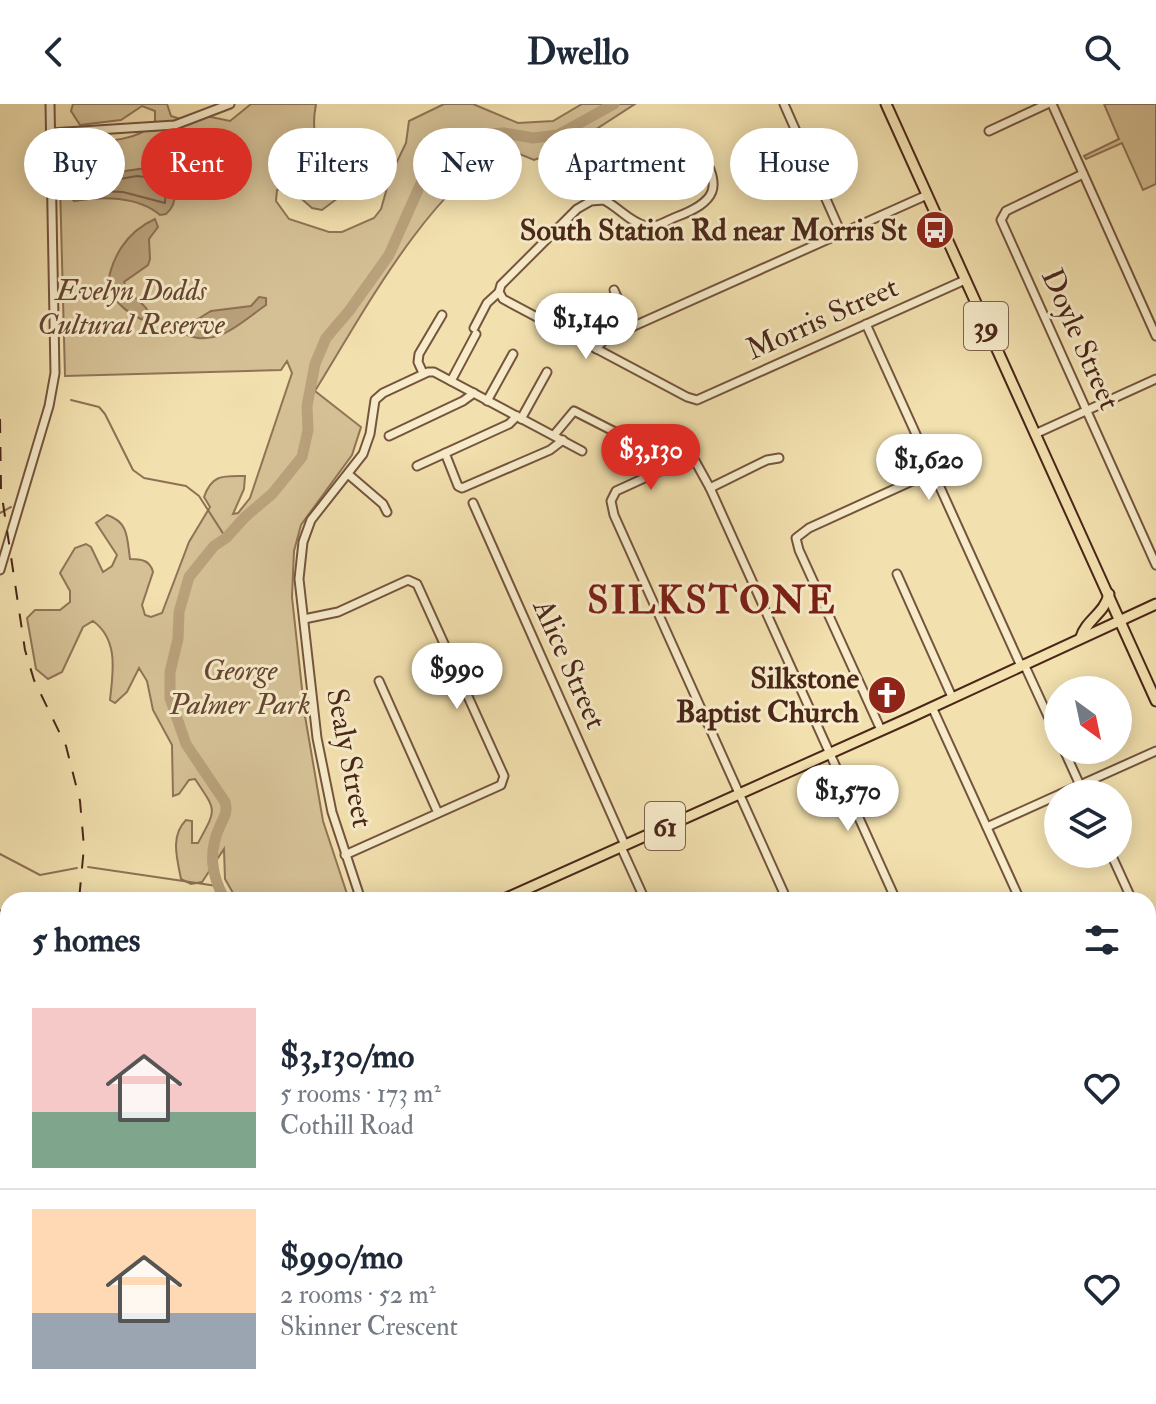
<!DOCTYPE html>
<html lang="en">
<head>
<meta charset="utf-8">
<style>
	body { margin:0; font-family:"IM FELL Double Pica",serif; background:#f6f6f7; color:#1f2937; height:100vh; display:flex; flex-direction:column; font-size:30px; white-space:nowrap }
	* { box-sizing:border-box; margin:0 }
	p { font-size:26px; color:#747a83 }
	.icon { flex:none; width:44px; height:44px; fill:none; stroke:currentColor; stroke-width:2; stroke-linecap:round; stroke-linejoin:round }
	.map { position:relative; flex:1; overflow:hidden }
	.details { position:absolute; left:0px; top:788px; width:1156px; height:512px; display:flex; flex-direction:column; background:#fff; border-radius:24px 24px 0 0; box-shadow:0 4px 20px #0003 }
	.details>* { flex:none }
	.guide { position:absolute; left:24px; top:24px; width:1108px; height:72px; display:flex; gap:16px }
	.needle { width:52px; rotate:147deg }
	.tools { position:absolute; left:1044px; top:572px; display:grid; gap:16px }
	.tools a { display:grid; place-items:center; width:88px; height:88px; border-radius:50%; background:#fff; box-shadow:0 4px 20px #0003; font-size:40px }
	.price { position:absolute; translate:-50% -68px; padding:0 18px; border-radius:28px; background:#fff; color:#222; font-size:26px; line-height:52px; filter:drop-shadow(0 2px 4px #0008) }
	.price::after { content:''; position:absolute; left:50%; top:48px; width:24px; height:18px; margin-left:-12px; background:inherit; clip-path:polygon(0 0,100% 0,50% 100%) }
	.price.current { background:#d93025; color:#fff }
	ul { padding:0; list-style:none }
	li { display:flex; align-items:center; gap:24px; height:200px; padding:0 32px }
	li+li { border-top:2px solid #e0e1e3 }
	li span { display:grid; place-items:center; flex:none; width:224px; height:160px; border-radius:0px; color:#555 }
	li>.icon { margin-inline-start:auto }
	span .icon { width:96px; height:96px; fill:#fffc; stroke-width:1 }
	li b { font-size:34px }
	h2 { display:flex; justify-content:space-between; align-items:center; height:96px; padding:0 32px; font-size:34px }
	.tag { padding:0 28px; border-radius:36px; background:#fff; box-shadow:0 4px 20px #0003; font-size:28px; line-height:72px }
	.tag.current { background:#d93025; color:#fff }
	header { display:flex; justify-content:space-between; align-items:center; height:104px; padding:0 32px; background:#fff; font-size:36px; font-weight:700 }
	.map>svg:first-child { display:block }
</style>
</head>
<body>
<header><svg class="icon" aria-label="back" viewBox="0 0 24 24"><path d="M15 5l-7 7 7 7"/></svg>Dwello<svg class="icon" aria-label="search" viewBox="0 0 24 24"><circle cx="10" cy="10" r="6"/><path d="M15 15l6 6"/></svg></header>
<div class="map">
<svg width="1156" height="1300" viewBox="0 0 1156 1300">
	<rect width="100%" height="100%" fill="#f2e0ae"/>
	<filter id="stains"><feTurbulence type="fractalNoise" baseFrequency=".0025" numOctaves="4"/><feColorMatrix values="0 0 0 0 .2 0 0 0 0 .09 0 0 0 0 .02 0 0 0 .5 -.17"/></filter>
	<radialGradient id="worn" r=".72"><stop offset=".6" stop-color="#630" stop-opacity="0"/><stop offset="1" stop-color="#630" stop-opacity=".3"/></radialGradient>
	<g fill="#d5c095" stroke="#907357" stroke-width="2">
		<path d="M73 0H167L171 12 183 16 206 12 230 17 251 0H316C308 41 324 47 351 73L350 85 322 106 312 104 287 82 277 86 276 97 289 115 329 128H342L374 114 381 105 391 70 406 39 409 17 444 0H473L518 19 553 17 582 0H635L567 44 534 56 505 44C427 88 362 211 315 287L361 323 352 351 301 421 294 447 292 493 305 612 323 717 349 796H237L225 775 224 745 202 778 191 780 181 775C177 754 170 732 186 716L192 717V739H198C217 704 217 708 195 675L189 676 179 690 173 692 172 641 153 606 147 577 139 564 127 588 115 599 110 596C113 568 119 536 93 517L83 523 62 568 48 575 36 565 27 514 35 506H60L70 498V487L60 469 75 444 86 440 91 443 103 468 112 462 117 451 96 419 107 411C129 418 127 435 130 455 141 455 150 456 153 468L142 501 145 511 151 513 162 509 189 438 210 403 204 393C212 370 223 372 245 372L244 385 233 410 238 409 250 394 292 269 287 257 281 266 65 272 59 42 63 37C94 36 134 42 155 18V7L142 2 121 16 80 21 71 7Z"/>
		<path d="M1104 0H1156V80L1143 86 1122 39 1086 55 1084 52 1119 35Z"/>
	</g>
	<g fill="#b9a17b" stroke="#8d7054" stroke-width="2">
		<path d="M146 64 166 67C175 80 180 98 166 110L160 111C138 92 101 92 74 97L71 94 69 85 76 74Z"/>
		<path d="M155 115 158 123 149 135 150 155 148 161 124 178C129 194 147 198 151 214L147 217C131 213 116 199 107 184 111 154 126 128 155 115Z"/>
		<path d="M259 193 266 194V201C241 218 217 245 185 230V223L211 207 251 202Z"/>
	</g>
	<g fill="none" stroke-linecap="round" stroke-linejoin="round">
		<path stroke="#82644a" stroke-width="2" d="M137 72 161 75 166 83 165 99 123 88 96 87 93 84 96 79Z"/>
		<g stroke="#8d7054" stroke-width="2">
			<path d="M71 296 99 303 105 310 133 366 144 374 186 382 199 392 226 434"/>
			<path d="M0 409 11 403"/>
			<path d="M0 750 40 771 77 764"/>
			<path d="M88 763 217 782"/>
		</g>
		<g stroke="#b9a17b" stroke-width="11">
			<path d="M225 796C211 771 208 748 220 722 224 713 228 708 225 698L186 640 170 594V568L178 535 179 508 189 473 214 442 226 434 245 413 272 390 302 353 308 326 307 302 315 260 326 234 349 207 389 151 426 68 464 39 487 30 504 29 533 34 558 31 614 0"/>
			<path d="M0 1116 8 1114"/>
		</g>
		<defs>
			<g id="minor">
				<path d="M784 0 841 129"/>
				<path d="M1052 0 1156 232"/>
				<path d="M989 27 1047 0"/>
				<path d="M50 29 175 21 230 0"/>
				<path d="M1083 70 1006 107 1001 116 1156 461"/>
				<path d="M614 186 631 224"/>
				<path d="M499 188 503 195 687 293 697 296 965 176"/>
				<path d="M866 220 1021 562"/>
				<path d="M474 224 487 199 499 188 501 181 577 105 591 97 604 96C618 103 631 119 646 122 657 124 666 117 676 113 716 98 724 83 699 45"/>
				<path d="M596 245 605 235 927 91"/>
				<path d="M423 269 418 258 419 250 442 211"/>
				<path d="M451 277 476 230"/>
				<path d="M487 297 513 250"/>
				<path d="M521 315 547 268"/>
				<path d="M1035 330 1156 275"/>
				<path d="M554 331 574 307 623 332"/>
				<path d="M389 332 463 297 474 289"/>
				<path d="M445 349 458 382 462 384 550 346 563 336"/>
				<path d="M417 362 509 320 517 312"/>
				<path d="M348 370 383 400 387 408"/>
				<path d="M710 384 767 356 779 354"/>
				<path d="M473 399 625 741"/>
				<path d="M0 466 49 302 55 269 50 0"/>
				<path d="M897 470 952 593"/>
				<path d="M304 515 338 508 408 476 417 480 504 672 501 681 345 751"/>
				<path d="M1024 560 1058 634"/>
				<path d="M379 577 438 709"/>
				<path d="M932 603 1020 796"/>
				<path d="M881 626 799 446 796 434 809 424 932 368"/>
				<path d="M1064 646 1084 690"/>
				<path d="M1060 690 1156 647"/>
				<path d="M987 723 1058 691"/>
				<path d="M621 743 645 796"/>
				<path d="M1111 750 1132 796"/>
				<path d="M361 796 332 708 317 634 299 475 303 438 311 416 363 350 370 330 375 296 383 289 428 268H434L582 347"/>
				<path d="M787 796 614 411 611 397 616 387 686 355H694L710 384 896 796"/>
				<path d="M1148 831 1156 849"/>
				<path d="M0 833 5 814"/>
				<path d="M1148 936 1156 932"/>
				<path d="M1148 1081 1156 1099"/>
				<path d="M640 1292 643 1300"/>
				<path d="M800 1292 804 1300"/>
				<path d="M906 1292 909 1300"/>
				<path d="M1011 1292 1015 1300"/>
				<path d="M1141 1292 1145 1300"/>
				<path d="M612 1300 630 1292"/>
				<path d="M840 1300 858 1292"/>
			</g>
			<g id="major">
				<path d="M886 0 1156 597"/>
				<path d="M1081 533C1086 516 1105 509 1109 490"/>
				<path d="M502 796 909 614 1156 500"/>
				<path d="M0 812 8 814"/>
				<path d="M422 1292 426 1300"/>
			</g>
		</defs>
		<use href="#minor" stroke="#74543e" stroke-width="11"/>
		<use href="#major" stroke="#4a2619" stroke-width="13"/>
		<use href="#minor" stroke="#f7ebca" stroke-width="7"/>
		<use href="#major" stroke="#f2e0ae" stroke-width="9"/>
		<g stroke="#4a2619" stroke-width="2" stroke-dasharray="14 14" stroke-linecap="butt">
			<path d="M0 315 1 386 25 546 34 576 66 642 80 697 84 743 79 796"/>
			<path d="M181 1292 184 1300"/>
		</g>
	</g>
	<defs>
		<symbol id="bus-disc" viewBox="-11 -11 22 22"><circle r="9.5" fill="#8f2418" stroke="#f7ebca"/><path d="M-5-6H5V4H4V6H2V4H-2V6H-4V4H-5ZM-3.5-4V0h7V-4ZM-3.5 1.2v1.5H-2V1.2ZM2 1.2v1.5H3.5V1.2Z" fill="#fff"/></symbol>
		<symbol id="church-disc" viewBox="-11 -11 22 22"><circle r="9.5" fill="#8f2418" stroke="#f7ebca"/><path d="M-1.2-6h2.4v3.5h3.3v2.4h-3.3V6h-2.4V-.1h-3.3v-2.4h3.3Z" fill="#fff"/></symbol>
	</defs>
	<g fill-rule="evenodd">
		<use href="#bus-disc" x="913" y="104" width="44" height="44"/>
		<use href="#church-disc" x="865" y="569" width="44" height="44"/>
	</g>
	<g text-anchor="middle" stroke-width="6" stroke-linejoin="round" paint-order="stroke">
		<g fill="#f7ebca" stroke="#7e614e" stroke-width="2">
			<rect x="964" y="198" width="44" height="48" rx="6"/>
			<rect x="645" y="698" width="40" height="48" rx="6"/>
		</g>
		<g font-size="28" font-weight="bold" fill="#4a2619">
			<text x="986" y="232">39</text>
			<text x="665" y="732">61</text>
		</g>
		<g font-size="30" font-weight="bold" fill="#4a2619" stroke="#f7ebca" text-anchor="end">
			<text x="907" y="136">South Station Rd near Morris St</text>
			<text x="859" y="584">Silkstone<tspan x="859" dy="34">Baptist Church</tspan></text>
		</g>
		<g font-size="30" font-style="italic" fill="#664532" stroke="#f7ebca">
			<text x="131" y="196">Evelyn Dodds<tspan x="131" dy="34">Cultural Reserve</tspan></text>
			<text x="240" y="576">George<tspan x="240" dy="34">Palmer Park</tspan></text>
		</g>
		<g font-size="30" fill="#4a2619" stroke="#f7ebca">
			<text transform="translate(822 214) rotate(-24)" y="10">Morris Street</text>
			<text transform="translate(1081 235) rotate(66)" y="10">Doyle Street</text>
			<text transform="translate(570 560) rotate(66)" y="10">Alice Street</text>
			<text transform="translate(350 654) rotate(79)" y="10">Sealy Street</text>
		</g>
		<g font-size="38" font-weight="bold" letter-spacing="2" fill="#7a1f14" stroke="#f7ebca">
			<text x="712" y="509">SILKSTONE</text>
		</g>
	</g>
	<rect width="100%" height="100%" filter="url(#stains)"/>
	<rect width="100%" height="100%" fill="url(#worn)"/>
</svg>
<div class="tools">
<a><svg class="needle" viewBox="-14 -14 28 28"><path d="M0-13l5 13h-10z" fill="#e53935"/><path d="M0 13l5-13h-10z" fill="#747a83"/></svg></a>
<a><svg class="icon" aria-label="layers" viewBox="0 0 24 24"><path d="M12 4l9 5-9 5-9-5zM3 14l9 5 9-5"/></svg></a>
</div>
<b class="price" style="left:586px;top:257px">$1,140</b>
<b class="price current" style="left:651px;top:388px">$3,130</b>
<b class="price" style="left:929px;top:398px">$1,620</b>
<b class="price" style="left:457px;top:607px">$990</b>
<b class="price" style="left:848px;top:729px">$1,570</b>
<div class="guide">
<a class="tag">Buy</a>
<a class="tag current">Rent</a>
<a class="tag">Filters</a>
<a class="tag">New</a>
<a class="tag">Apartment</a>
<a class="tag">House</a>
</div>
<section class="details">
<h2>5 homes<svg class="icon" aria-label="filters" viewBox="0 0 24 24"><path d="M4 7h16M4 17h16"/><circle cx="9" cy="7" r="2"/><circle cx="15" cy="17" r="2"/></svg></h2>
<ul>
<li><span style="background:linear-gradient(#f6c9c9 65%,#7fa58c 0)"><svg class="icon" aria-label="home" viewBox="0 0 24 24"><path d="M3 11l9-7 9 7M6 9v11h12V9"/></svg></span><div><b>$3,130/mo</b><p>5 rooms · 173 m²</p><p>Cothill Road</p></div><svg class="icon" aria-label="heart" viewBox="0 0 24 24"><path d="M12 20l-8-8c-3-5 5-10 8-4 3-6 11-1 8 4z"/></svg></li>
<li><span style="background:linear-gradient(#ffd9b3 65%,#9aa5b1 0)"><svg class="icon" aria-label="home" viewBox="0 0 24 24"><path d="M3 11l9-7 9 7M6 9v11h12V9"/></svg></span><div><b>$990/mo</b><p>2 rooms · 52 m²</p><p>Skinner Crescent</p></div><svg class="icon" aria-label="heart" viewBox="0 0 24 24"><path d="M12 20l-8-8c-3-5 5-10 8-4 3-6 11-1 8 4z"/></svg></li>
</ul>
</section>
</div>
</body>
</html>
